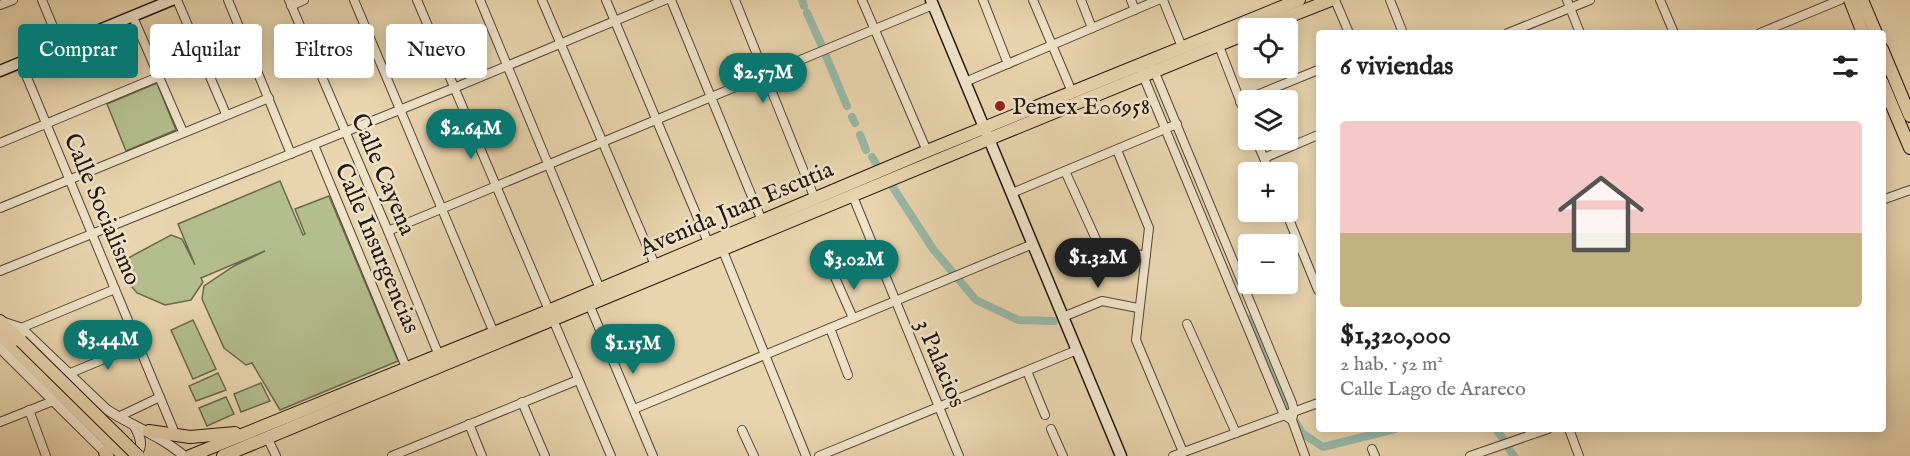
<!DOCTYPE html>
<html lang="es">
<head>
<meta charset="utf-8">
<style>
	body { margin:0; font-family:"IM FELL English",serif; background:#f2f2f2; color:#222; height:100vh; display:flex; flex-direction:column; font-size:22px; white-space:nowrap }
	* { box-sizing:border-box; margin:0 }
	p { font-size:20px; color:#767676 }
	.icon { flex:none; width:33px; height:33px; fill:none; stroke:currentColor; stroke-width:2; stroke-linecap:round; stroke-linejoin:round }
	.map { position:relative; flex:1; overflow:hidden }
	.sheet { position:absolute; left:1316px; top:30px; width:570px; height:402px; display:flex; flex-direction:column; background:#fff; border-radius:6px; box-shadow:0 3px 15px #0003 }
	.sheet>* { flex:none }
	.top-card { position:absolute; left:18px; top:24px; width:570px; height:54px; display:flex; gap:12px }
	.buttons { position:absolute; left:1238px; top:18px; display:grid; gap:12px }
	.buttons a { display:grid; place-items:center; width:60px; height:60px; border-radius:6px; background:#fff; box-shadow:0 3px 15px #0003; font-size:30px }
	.price { position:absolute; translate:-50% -51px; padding:0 14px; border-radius:21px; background:#0f766e; color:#fff; font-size:20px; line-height:39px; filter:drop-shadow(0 2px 3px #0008) }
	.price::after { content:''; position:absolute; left:50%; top:36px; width:18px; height:14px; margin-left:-9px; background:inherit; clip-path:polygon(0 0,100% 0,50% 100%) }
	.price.current { background:#222; color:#fff }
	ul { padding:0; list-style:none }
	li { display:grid; align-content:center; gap:12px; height:318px; padding:0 24px }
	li+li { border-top:2px solid #e0e0e0 }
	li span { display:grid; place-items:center; height:186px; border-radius:6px; color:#555 }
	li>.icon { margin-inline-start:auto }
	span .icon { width:108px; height:108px; fill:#fffc; stroke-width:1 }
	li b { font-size:26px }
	h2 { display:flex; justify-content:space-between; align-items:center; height:72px; padding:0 24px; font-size:26px }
	.pill { padding:0 21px; border-radius:6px; background:#fff; box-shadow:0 3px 15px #0003; font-size:21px; line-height:54px }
	.pill.current { background:#0f766e; color:#fff }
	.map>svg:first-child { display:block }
</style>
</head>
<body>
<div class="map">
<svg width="1910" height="456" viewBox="0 0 1910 456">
	<rect width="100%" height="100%" fill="#e8d4ad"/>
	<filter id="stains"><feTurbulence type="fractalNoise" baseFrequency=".00333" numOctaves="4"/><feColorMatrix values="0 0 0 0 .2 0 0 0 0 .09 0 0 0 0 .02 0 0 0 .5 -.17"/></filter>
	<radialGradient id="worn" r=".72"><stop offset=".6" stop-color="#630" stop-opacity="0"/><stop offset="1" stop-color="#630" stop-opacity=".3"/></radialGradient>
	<g fill="#b3bd8d" stroke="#6a694c" stroke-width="1.5">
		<path d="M157 83 176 130 126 151 107 104Z"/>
		<path d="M280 181 303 235 305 234 295 209 329 196 398 361 280 410 252 363 246 365 224 348 202 299 204 286 234 266 265 251 201 278 203 282 191 300 165 305 137 293 122 275 117 264 171 235 182 239 195 265 178 224Z"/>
		<path d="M193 320 216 369 193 379 171 330Z"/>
		<path d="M218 373 226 390 196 401 189 386Z"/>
		<path d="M261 383 270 401 241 412 234 394Z"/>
		<path d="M226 397 234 414 207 426 199 408Z"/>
	</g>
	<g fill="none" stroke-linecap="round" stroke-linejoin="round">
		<g stroke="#98b8a7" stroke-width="8">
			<path d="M802 0 804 6"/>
			<path d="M807 13 821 44"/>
			<path d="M826 56 847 106"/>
			<path d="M852 117 855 123"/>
			<path d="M860 135 866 150"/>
			<path d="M872 157 877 165"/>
			<path d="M892 186 933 249 976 300 1018 320 1054 321"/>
			<path d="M1248 319H1250L1283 397 1291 412"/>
			<path d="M1295 421 1302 433 1323 447 1395 429"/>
			<path d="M1496 429 1503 439"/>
			<path d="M1509 449 1514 456"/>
		</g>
		<defs>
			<g id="minor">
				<path d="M42 0 61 46"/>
				<path d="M177 0 226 114"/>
				<path d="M228 0 291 154"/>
				<path d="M289 0 388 231 440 358"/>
				<path d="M354 0 494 333"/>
				<path d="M417 0 611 456"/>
				<path d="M480 0 600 289"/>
				<path d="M542 0 655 265"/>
				<path d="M606 0 710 247"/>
				<path d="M671 0 762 221"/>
				<path d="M735 0 815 199"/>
				<path d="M862 0 927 151"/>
				<path d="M983 0 1008 64"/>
				<path d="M1033 0 1072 92"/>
				<path d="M1081 0 1092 28"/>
				<path d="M1131 0 1135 10"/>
				<path d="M1163 0 1182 47"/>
				<path d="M1335 0 1349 33"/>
				<path d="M1390 0 1403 33"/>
				<path d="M1567 0 1580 33"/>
				<path d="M1660 0 1674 33"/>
				<path d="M0 5 13 0"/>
				<path d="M291 6 304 0"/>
				<path d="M133 17 183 132"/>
				<path d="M1508 33 1590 0"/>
				<path d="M1760 33 1840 0"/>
				<path d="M1217 41 1248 121"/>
				<path d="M21 63 176 436"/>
				<path d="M1153 68 1292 403 1294 411 1292 420 1305 456"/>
				<path d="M1142 73 1284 415 1292 420"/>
				<path d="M965 82 1158 0"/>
				<path d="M1240 102 1318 70"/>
				<path d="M1256 140 1270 172"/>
				<path d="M0 143 158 77"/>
				<path d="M314 145 406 367"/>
				<path d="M1117 150 1149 228 1136 340 1183 452"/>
				<path d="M1264 158 1318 135"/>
				<path d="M1065 171 1105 259 1110 260 1126 254 1146 255"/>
				<path d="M1012 193 1177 124"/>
				<path d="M852 194 959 456"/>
				<path d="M1882 200 1910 190"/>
				<path d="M0 208 269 98"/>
				<path d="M1286 212 1318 290"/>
				<path d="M388 231 933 5"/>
				<path d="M721 246 806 456"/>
				<path d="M0 271 454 88 665 0"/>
				<path d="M833 273 853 318"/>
				<path d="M589 304 653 456"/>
				<path d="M1063 317 1102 301 1138 308"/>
				<path d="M1187 324 1236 433"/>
				<path d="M21 328 115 289"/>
				<path d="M830 328 848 375"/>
				<path d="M1027 371 1045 415"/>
				<path d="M68 374 138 345"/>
				<path d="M522 402 545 456"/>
				<path d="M634 409 1033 244"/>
				<path d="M29 410 46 456"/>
				<path d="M118 417 160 397"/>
				<path d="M0 422 53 401"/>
				<path d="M469 424 482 456"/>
				<path d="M1051 429 1063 456"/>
				<path d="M1569 429 1579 456"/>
				<path d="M742 430 754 456"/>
				<path d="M267 437 276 456"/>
				<path d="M1372 449 1375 456"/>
				<path d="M392 456 578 380"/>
				<path d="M819 456 1077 350"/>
				<path d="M1173 456 1318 403"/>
				<path d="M1470 456 1548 429"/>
			</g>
			<g id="tertiary">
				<path d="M3 322 21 328 106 409C131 426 160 435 184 456"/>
				<path d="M0 345 4 352 109 456"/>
				<path d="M134 425C140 436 145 447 134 456"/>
			</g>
			<g id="secondary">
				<path d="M931 0 1121 456"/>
				<path d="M0 71 172 0"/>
			</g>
			<g id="primary">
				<path d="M1850 0 1863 33"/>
				<path d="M1862 0 1876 33"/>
				<path d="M1260 28 1331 0"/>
				<path d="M1882 49 1910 116"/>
				<path d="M1882 82 1910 148"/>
				<path d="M0 321 21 341"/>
				<path d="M0 334 124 456"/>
				<path d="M149 431 190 437 235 433"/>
				<path d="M105 452 106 456"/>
				<path d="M190 456 548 311 927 151 1299 0"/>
				<path d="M223 456 989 139 1248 33"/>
			</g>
		</defs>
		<use href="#minor" stroke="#544534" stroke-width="10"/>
		<use href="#tertiary" stroke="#544534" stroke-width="11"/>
		<use href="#secondary" stroke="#22150b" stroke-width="13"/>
		<use href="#primary" stroke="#22150b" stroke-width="14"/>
		<use href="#minor" stroke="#f0e3ca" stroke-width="8"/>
		<use href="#tertiary" stroke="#f0e3ca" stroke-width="9"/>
		<use href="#secondary" stroke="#f0e3ca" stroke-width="10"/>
		<use href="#primary" stroke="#e8d4ad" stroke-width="12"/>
		<defs>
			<path id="primary-bridge" d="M21 341 138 456"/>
		</defs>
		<use href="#primary-bridge" stroke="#22150b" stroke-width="14" stroke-linecap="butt"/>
		<use href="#primary-bridge" stroke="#e8d4ad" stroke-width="12"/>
	</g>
	<circle fill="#8f2418" stroke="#f0e3ca" stroke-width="2" cx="1000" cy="106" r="6"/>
	<g text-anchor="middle" stroke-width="5" stroke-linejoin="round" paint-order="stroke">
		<g font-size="24" fill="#22150b" stroke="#f0e3ca" text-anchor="start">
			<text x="1012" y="114">Pemex E06958</text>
		</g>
		<g font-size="24" fill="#22150b" stroke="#f0e3ca">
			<text transform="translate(384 174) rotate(67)" y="8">Calle Cayena</text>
			<text transform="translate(736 208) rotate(-23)" y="8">Avenida Juan Escutia</text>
			<text transform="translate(103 209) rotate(67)" y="8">Calle Socialismo</text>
			<text transform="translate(378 248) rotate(67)" y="8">Calle Insurgencias</text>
			<text transform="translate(941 363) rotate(67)" y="8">3 Palacios</text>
		</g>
	</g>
	<rect width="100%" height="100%" filter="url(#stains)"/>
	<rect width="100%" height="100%" fill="url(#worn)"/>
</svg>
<div class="buttons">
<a><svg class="icon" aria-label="locate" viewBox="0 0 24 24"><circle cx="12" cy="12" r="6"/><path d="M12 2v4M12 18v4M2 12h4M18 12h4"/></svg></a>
<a><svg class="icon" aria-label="layers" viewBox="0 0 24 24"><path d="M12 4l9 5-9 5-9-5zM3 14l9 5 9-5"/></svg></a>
<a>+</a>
<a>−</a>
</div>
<b class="price" style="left:763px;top:104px">$2.57M</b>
<b class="price" style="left:471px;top:160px">$2.64M</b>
<b class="price current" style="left:1098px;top:289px">$1.32M</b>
<b class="price" style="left:854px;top:291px">$3.02M</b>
<b class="price" style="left:108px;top:371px">$3.44M</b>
<b class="price" style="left:633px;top:375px">$1.15M</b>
<div class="top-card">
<a class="pill current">Comprar</a>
<a class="pill">Alquilar</a>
<a class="pill">Filtros</a>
<a class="pill">Nuevo</a>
</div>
<section class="sheet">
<h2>6 viviendas<svg class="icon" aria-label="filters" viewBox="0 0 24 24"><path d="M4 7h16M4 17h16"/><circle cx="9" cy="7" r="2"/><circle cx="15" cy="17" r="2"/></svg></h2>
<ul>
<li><span style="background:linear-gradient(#f6c9c9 60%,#c2b280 0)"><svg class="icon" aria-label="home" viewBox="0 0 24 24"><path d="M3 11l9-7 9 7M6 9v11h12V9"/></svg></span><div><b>$1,320,000</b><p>2 hab. · 52 m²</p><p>Calle Lago de Arareco</p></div></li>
</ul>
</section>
</div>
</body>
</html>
